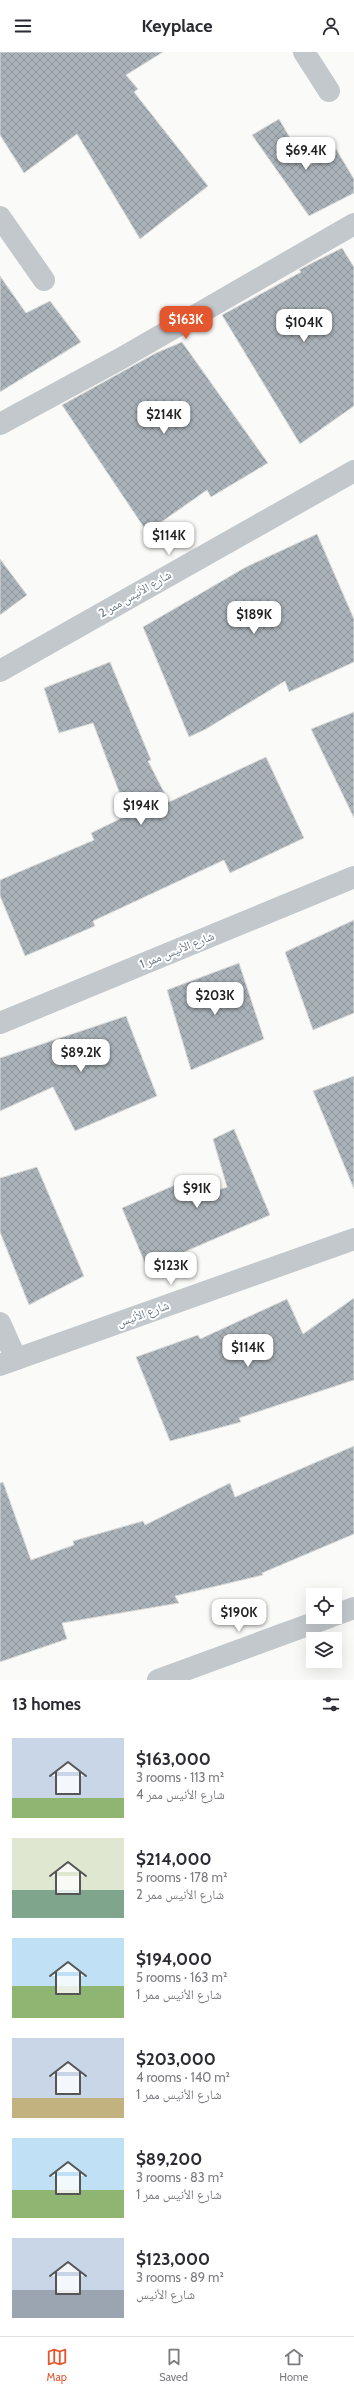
<!DOCTYPE html>
<html lang="en">
<head>
<meta charset="utf-8">
<style>
	body { margin:0; font-family:Cabin,"Noto Naskh Arabic",sans-serif; background:#f7f7f7; color:#2b2b33; height:100vh; display:flex; flex-direction:column; font-size:15px; white-space:nowrap }
	* { box-sizing:border-box; margin:0 }
	p { font-size:13px; color:#7c7c81 }
	.icon { flex:none; width:22px; height:22px; fill:none; stroke:currentColor; stroke-width:2; stroke-linecap:round; stroke-linejoin:round }
	.map { position:relative; height:1628px; overflow:hidden }
	.drawer { display:flex; flex-direction:column; background:#fff; flex:1 }
	.drawer>* { flex:none }
	.fabs { position:absolute; left:306px; top:1536px; display:grid; gap:8px }
	.fabs a { display:grid; place-items:center; width:36px; height:36px; border-radius:0px; background:#fff; box-shadow:0 4px 16px #0002; font-size:20px }
	.price { position:absolute; translate:-50% -34px; padding:0 9px; border-radius:8px; background:#fff; color:#222; font-size:13px; line-height:26px; filter:drop-shadow(0 1px 2px #0008) }
	.price::after { content:''; position:absolute; left:50%; top:24px; width:12px; height:9px; margin-left:-6px; background:inherit; clip-path:polygon(0 0,100% 0,50% 100%) }
	.price.current { background:#e4572e; color:#fff }
	ul { padding:0; list-style:none }
	li { display:flex; align-items:center; gap:12px; height:100px; padding:0 12px }
	li span { display:grid; place-items:center; flex:none; width:112px; height:80px; border-radius:0px; color:#555 }
	li>.icon { margin-inline-start:auto }
	span .icon { width:48px; height:48px; fill:#fffc; stroke-width:1 }
	li b { font-size:17px }
	h2 { display:flex; justify-content:space-between; align-items:center; height:48px; padding:0 12px; font-size:17px }
	header { display:flex; justify-content:space-between; align-items:center; height:52px; padding:0 12px; background:#fff; font-size:18px; font-weight:700 }
	.menu { display:flex; justify-content:space-around; align-items:center; height:56px; border-top:1px solid #e1e1e2; background:#fff; font-size:11px; color:#7c7c81 }
	.menu a { display:grid; justify-items:center; gap:2px }
	.menu .current { color:#e4572e }
	.map>svg:first-child { display:block }
</style>
</head>
<body>
<header><svg class="icon" aria-label="menu" viewBox="0 0 24 24"><path d="M4 6h16M4 12h16M4 18h16"/></svg>Keyplace<svg class="icon" aria-label="person" viewBox="0 0 24 24"><circle cx="12" cy="8" r="4"/><path d="M4 21q1-7 8-7t8 7"/></svg></header>
<div class="map">
<svg width="354" height="1628" viewBox="0 0 354 1628">
	<defs>
		<pattern id="building-cross-hatch" width="8" height="8" patternUnits="userSpaceOnUse"><rect width="8" height="8" fill="#aab3b9"/><path d="M0 0l8 8M0 8l8-8" fill="none" stroke="#8e969c"/></pattern>
	</defs>
	<rect width="100%" height="100%" fill="#fafaf8"/>
	<g fill="url(#building-cross-hatch)" stroke="#dcdcda">
		<path d="M0 0H163L126 23 138 37 134 40 208 134 140 187 77 82 24 121 0 83Z"/>
		<path d="M279 67 307 115 336 97 354 127V141L309 164 252 83Z"/>
		<path d="M342 196 354 215V354L300 392 222 263 301 220 299 218 312 211Z"/>
		<path d="M0 224 26 261 50 249 81 290 0 340Z"/>
		<path d="M182 290 268 411 211 445 207 438 147 480 62 353 156 301Z"/>
		<path d="M317 482 354 567V610L289 640 285 629 206 677 189 685 143 575 246 515Z"/>
		<path d="M0 507 27 543 0 563Z"/>
		<path d="M110 610 151 708 148 709 169 750 266 705 304 786 230 821 224 808 93 869 95 874 25 904 0 844V828L94 788 91 781 128 763 93 671 59 681 44 636Z"/>
		<path d="M354 660V766L311 677Z"/>
		<path d="M354 868V961L313 978 285 900Z"/>
		<path d="M239 911 264 987 191 1018 167 938Z"/>
		<path d="M126 964 157 1044 75 1079 53 1035 0 1059V1006Z"/>
		<path d="M354 1024V1137L313 1039Z"/>
		<path d="M234 1077 270 1163 147 1216 122 1156 189 1127 196 1146 227 1135 213 1087Z"/>
		<path d="M37 1115 84 1224 29 1253 0 1180V1126Z"/>
		<path d="M354 1246V1328L239 1366 241 1370 170 1389 136 1305 198 1283 200 1287 287 1247 303 1282Z"/>
		<path d="M354 1394V1482L262 1521 263 1523 175 1544 179 1551 62 1571 67 1587 0 1610V1431L3 1430 31 1508 74 1493 73 1489 143 1469 145 1473 230 1431 235 1445Z"/>
	</g>
	<g fill="none" stroke-linecap="round" stroke-linejoin="round">
		<g stroke="#c3c8cc" stroke-width="22">
			<path d="M304 0 329 39"/>
			<path d="M0 165 44 228"/>
			<path d="M0 372 120 307 354 172"/>
			<path d="M0 619 354 419"/>
			<path d="M0 971 354 825"/>
			<path d="M0 1271 16 1307"/>
			<path d="M0 1313 354 1187"/>
			<path d="M335 1563 354 1556"/>
			<path d="M158 1628 330 1565"/>
		</g>
	</g>
	<g text-anchor="middle" stroke-width="4" stroke-linejoin="round" paint-order="stroke">
		<g font-size="12" fill="#657683" stroke="#fff">
			<text transform="translate(135 542) rotate(-30)" y="4">شارع الأنيس ممر 2</text>
			<text transform="translate(177 898) rotate(-22)" y="4">شارع الأنيس ممر 1</text>
			<text transform="translate(143 1262) rotate(-20)" y="4">شارع الأنيس</text>
		</g>
	</g>
</svg>
<div class="fabs">
<a><svg class="icon" aria-label="locate" viewBox="0 0 24 24"><circle cx="12" cy="12" r="6"/><path d="M12 2v4M12 18v4M2 12h4M18 12h4"/></svg></a>
<a><svg class="icon" aria-label="layers" viewBox="0 0 24 24"><path d="M12 4l9 5-9 5-9-5zM3 14l9 5 9-5"/></svg></a>
</div>
<b class="price" style="left:306px;top:119px">$69.4K</b>
<b class="price current" style="left:186px;top:288px">$163K</b>
<b class="price" style="left:304px;top:291px">$104K</b>
<b class="price" style="left:164px;top:383px">$214K</b>
<b class="price" style="left:169px;top:504px">$114K</b>
<b class="price" style="left:254px;top:583px">$189K</b>
<b class="price" style="left:141px;top:774px">$194K</b>
<b class="price" style="left:215px;top:964px">$203K</b>
<b class="price" style="left:81px;top:1021px">$89.2K</b>
<b class="price" style="left:197px;top:1157px">$91K</b>
<b class="price" style="left:171px;top:1234px">$123K</b>
<b class="price" style="left:248px;top:1316px">$114K</b>
<b class="price" style="left:239px;top:1581px">$190K</b>
</div>
<section class="drawer">
<h2>13 homes<svg class="icon" aria-label="filters" viewBox="0 0 24 24"><path d="M4 7h16M4 17h16"/><circle cx="9" cy="7" r="2"/><circle cx="15" cy="17" r="2"/></svg></h2>
<ul>
<li><span style="background:linear-gradient(#c9d6e8 75%,#8fb573 0)"><svg class="icon" aria-label="home" viewBox="0 0 24 24"><path d="M3 11l9-7 9 7M6 9v11h12V9"/></svg></span><div><b>$163,000</b><p>3 rooms · 113 m²</p><p>شارع الأنيس ممر 4</p></div></li>
<li><span style="background:linear-gradient(#dfe7d0 65%,#7fa58c 0)"><svg class="icon" aria-label="home" viewBox="0 0 24 24"><path d="M3 11l9-7 9 7M6 9v11h12V9"/></svg></span><div><b>$214,000</b><p>5 rooms · 178 m²</p><p>شارع الأنيس ممر 2</p></div></li>
<li><span style="background:linear-gradient(#bfe0f5 60%,#8fb573 0)"><svg class="icon" aria-label="home" viewBox="0 0 24 24"><path d="M3 11l9-7 9 7M6 9v11h12V9"/></svg></span><div><b>$194,000</b><p>5 rooms · 163 m²</p><p>شارع الأنيس ممر 1</p></div></li>
<li><span style="background:linear-gradient(#c9d6e8 75%,#c2b280 0)"><svg class="icon" aria-label="home" viewBox="0 0 24 24"><path d="M3 11l9-7 9 7M6 9v11h12V9"/></svg></span><div><b>$203,000</b><p>4 rooms · 140 m²</p><p>شارع الأنيس ممر 1</p></div></li>
<li><span style="background:linear-gradient(#bfe0f5 65%,#8fb573 0)"><svg class="icon" aria-label="home" viewBox="0 0 24 24"><path d="M3 11l9-7 9 7M6 9v11h12V9"/></svg></span><div><b>$89,200</b><p>3 rooms · 83 m²</p><p>شارع الأنيس ممر 1</p></div></li>
<li><span style="background:linear-gradient(#c9d6e8 65%,#9aa5b1 0)"><svg class="icon" aria-label="home" viewBox="0 0 24 24"><path d="M3 11l9-7 9 7M6 9v11h12V9"/></svg></span><div><b>$123,000</b><p>3 rooms · 89 m²</p><p>شارع الأنيس</p></div></li>
</ul>
</section>
<nav class="menu">
<a class="current"><svg class="icon" aria-label="map" viewBox="0 0 24 24"><path d="M3 6l6-2 6 2 6-2v14l-6 2-6-2-6 2zM9 4v14M15 6v14"/></svg>Map</a>
<a><svg class="icon" aria-label="saved" viewBox="0 0 24 24"><path d="M7 4h10v16l-5-4-5 4z"/></svg>Saved</a>
<a><svg class="icon" aria-label="home" viewBox="0 0 24 24"><path d="M3 11l9-7 9 7M6 9v11h12V9"/></svg>Home</a>
</nav>
</body>
</html>
